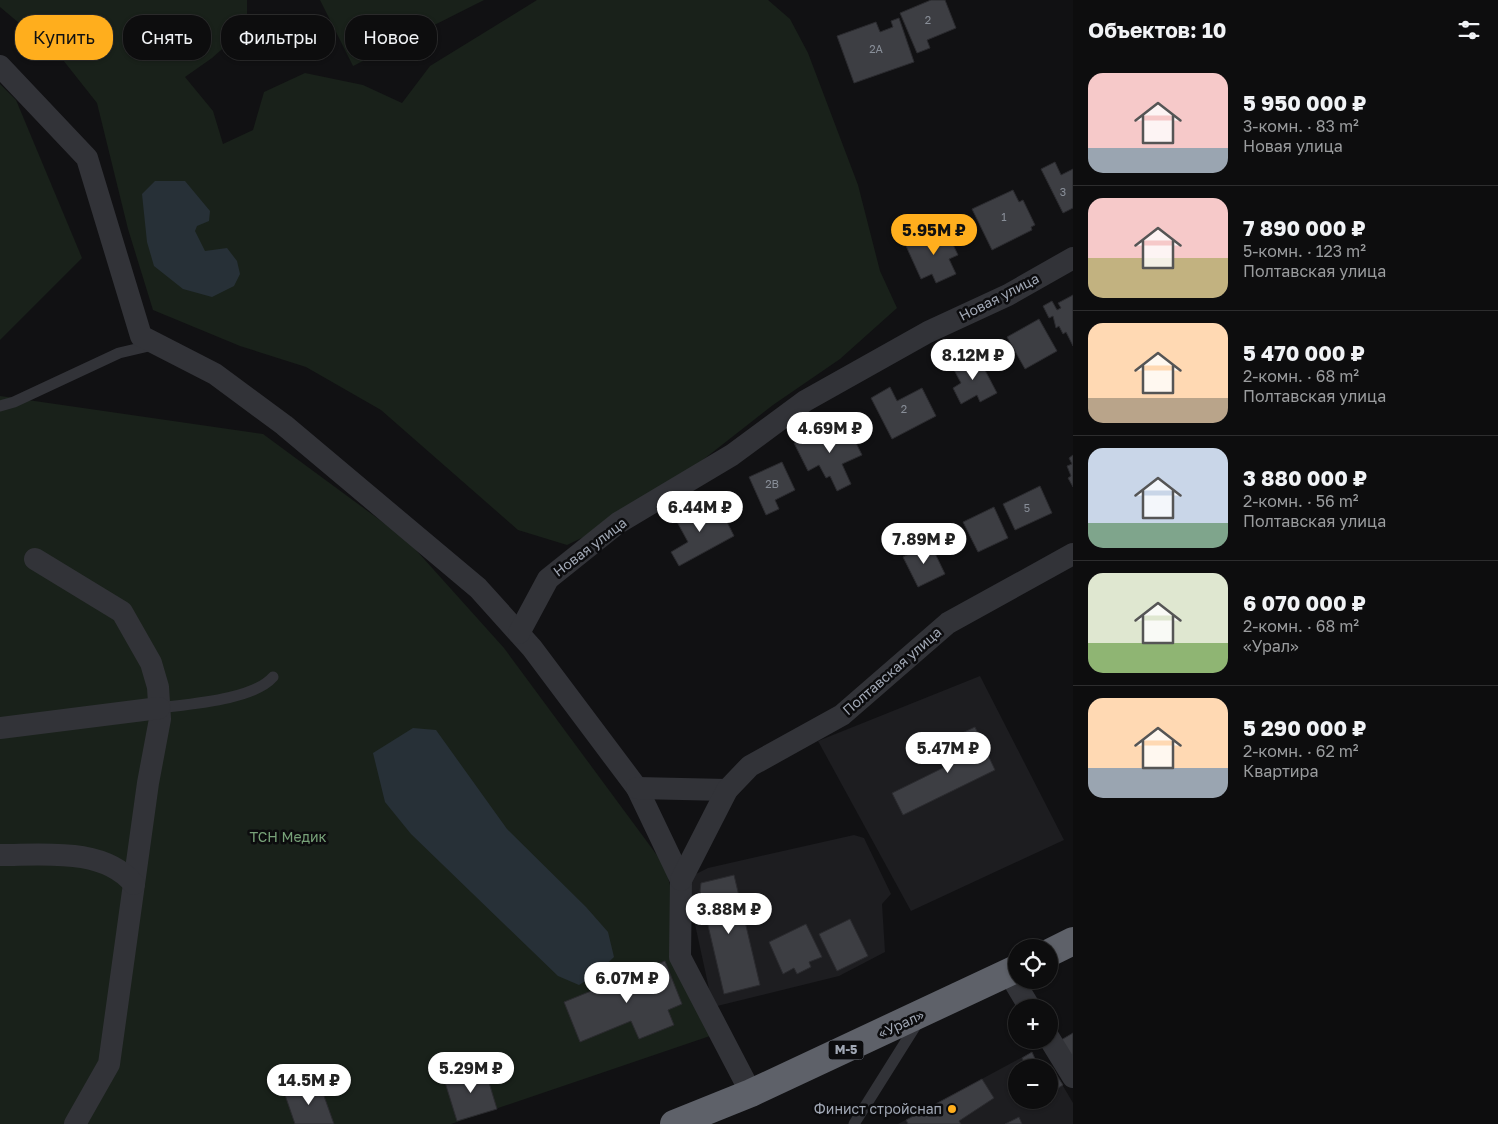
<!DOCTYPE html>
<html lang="ru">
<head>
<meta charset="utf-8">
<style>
	body { margin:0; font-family:"Golos Text",sans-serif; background:#1b1b1c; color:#f1f3f6; height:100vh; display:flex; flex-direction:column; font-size:19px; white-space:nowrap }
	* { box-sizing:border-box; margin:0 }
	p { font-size:16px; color:#9a9c9e }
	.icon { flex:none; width:28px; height:28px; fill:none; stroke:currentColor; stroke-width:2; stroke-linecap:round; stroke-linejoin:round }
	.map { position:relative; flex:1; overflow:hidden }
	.details { display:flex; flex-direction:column; background:#0d0d0e; width:425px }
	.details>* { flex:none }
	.hud { position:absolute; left:15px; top:15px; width:475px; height:45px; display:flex; gap:10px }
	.buttons { position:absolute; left:1008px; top:939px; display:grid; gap:10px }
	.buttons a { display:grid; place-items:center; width:50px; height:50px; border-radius:50%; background:#0d0d0e; box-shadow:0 1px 4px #0004,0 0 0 1px #2d2d2e; font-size:25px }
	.price { position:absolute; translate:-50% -42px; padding:0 11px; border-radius:18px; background:#fff; color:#222; font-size:16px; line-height:32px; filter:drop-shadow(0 1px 2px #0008) }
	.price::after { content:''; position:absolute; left:50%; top:30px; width:15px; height:11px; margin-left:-8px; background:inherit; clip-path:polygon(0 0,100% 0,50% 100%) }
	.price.active { background:#ffae1d; color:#111 }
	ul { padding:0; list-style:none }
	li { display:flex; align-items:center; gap:15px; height:125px; padding:0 15px }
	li+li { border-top:1px solid #2d2d2e }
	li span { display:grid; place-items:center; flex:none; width:140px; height:100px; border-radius:15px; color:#555 }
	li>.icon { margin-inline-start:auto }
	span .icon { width:60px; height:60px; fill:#fffc; stroke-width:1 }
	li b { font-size:21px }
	h2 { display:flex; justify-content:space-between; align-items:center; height:60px; padding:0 15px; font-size:21px }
	.pill { padding:0 18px; border-radius:20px; background:#0d0d0e; box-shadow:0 1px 4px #0004,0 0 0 1px #2d2d2e; font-size:18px; line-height:45px }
	.pill.active { background:#ffae1d; color:#111 }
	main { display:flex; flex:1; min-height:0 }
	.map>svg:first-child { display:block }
</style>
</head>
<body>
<main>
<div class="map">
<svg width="1073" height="1124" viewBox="0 0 1073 1124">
	<rect width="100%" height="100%" fill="#111113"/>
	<g fill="#1d1d20">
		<path d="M980 676 1064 840 911 911 818 741Z"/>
		<path d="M854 835 864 838 891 894 882 904 885 952 839 976 713 1007 688 892 694 875 708 868Z"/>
		<path d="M1032 1052 1039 1067 1016 1068V1100H1049V1071L1053 1069 1073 1103V1124H898Z"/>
	</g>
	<g fill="#19211a">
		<path d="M0 0H247V27L212 58 185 77 213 111 223 144 253 130 264 92 305 73 363 85 402 103 430 66 537 0H768L790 19 808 53 858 185 880 271 897 308 840 359 773 405 681 477 600 529 567 545 518 530 381 410 306 367 240 346 153 310 128 229 97 103 63 60 0 7Z"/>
		<path d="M320 0H484L353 66Z"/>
		<path d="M0 84 16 100 82 258 0 340Z"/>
		<path d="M0 396 263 434 407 540 504 648 665 866 710 1036 451 1124H0Z"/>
	</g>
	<g fill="#273037">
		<path d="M155 181H185L210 211 209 221 197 226 195 231 205 251 227 248 237 261 240 274 234 286 212 297 183 289 154 266 147 242 142 194Z"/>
		<path d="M413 728 436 730 507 829 586 907 608 932 614 957 595 975 579 985 558 976 411 834 385 802 373 753Z"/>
	</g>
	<g fill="#3d3e43" stroke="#2b2b2f">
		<path d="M931 0H945L956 28 927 40 930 48 917 53 900 13Z"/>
		<path d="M899 18 914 62 854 83 837 36 876 22 880 32 893 27 891 21Z"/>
		<path d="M1055 162 1061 175 1073 169V208L1063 213 1041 169Z"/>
		<path d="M1013 190 1019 202 1023 200 1035 225 1031 227 1032 230 992 250 972 209Z"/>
		<path d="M941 230 943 234 947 232 958 255 949 259 956 274 936 283 932 274 921 279 906 246Z"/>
		<path d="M1073 295V346L1066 332 1063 334 1059 326 1056 328 1053 316 1049 318 1043 306 1052 301 1057 310 1061 308 1058 303Z"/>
		<path d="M1039 319 1057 351 1025 369 1007 337Z"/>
		<path d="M977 355 997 393 980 402 977 395 961 404 953 388 961 383 953 368Z"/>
		<path d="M890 387 897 401 922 388 936 416 892 439 871 398Z"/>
		<path d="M847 425 862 455 842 464 851 484 837 491 830 476 826 478 819 465 808 471 794 443 822 430 825 435Z"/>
		<path d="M1073 455V487L1068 478 1071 476 1067 466 1072 464 1069 458Z"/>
		<path d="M782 462 795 490 775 500 779 509 766 515 749 477Z"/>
		<path d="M1040 486 1052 513 1015 530 1003 504Z"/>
		<path d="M704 504 713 522 724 516 734 536 679 566 671 552 688 542 676 520 683 516 681 511 694 505 696 508Z"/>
		<path d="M994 507 1008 538 978 552 963 522Z"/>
		<path d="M930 543 945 574 918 587 903 557Z"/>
		<path d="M975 727 995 770 903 815 892 793 959 760 949 739Z"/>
		<path d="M734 875 760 985 724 994 700 891 701 883Z"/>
		<path d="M850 919 868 956 837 971 819 934Z"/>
		<path d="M806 924 822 957 809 962 811 967 797 974 794 968 783 974 769 942Z"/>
		<path d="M665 961 682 1004 668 1010 674 1025 639 1039 631 1021 580 1042 564 1002Z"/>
		<path d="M1073 1033V1058L1061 1040Z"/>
		<path d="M1032 1052 1039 1068H1027L1022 1058Z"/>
		<path d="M484 1066 497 1109 457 1121 444 1079Z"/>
		<path d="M1053 1069 1063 1085 1049 1094V1071Z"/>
		<path d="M982 1079 994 1098 959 1121 961 1124H908L906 1120Z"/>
		<path d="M319 1082 334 1124H295L285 1095Z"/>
		<path d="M1019 1117 1022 1124H1005Z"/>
	</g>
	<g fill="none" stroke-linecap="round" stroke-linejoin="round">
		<g stroke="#323338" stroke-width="11">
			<path d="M0 406 14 402 119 353 153 345"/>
			<path d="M159 708C189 704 253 700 273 677"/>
			<path d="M854 1124 918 1022"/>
		</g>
		<g stroke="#323338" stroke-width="22">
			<path d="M0 66 87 158 141 336 215 374 284 425 478 588 532 648 637 788 681 880 680 957 751 1093"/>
			<path d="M35 559 122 612 151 663 158 687 160 719 148 783 109 1064 75 1124"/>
			<path d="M519 633 548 579 618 523 732 455 805 401 928 332 1008 295 1073 258"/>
			<path d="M0 728 159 708"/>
			<path d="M637 788 727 790"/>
			<path d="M0 855C43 855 104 847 134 884"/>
			<path d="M681 880 727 790 750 766 842 715 948 623 1073 554"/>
			<path d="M1009 973 1030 1008"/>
			<path d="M1049 1038 1073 1077"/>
		</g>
		<g stroke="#5e6169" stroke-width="28">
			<path d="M1049 953 1073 941"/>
			<path d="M674 1124 751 1093 1016 969"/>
		</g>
	</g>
	<circle fill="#ffae1d" stroke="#0c0c0e" stroke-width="2" cx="952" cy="1109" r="5"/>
	<g text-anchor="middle" stroke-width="5" stroke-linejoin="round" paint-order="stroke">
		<g font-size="11" fill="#888e98">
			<text x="928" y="24">2</text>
			<text x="876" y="53">2А</text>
			<text x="1063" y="196">3</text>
			<text x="1004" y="221">1</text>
			<text x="904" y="413">2</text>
			<text x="772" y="488">2В</text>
			<text x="1027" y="512">5</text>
		</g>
		<rect fill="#0c0c0e" stroke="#747983" stroke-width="1" x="828.5" y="1040.5" width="35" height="19" rx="4"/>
		<g font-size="12" font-weight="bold" fill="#a1a8b5">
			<text x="846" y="1054">М-5</text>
		</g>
		<g font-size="14" fill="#a1a8b5" stroke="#0c0c0e">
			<text transform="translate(999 297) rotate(-27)" y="5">Новая улица</text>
			<text transform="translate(590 547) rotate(-37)" y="5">Новая улица</text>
			<text transform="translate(892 671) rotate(-41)" y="5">Полтавская улица</text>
			<text transform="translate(901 1024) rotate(-25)" y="5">«Урал»</text>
		</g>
		<g font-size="14" fill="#77a178" stroke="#0c0c0e">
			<text x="288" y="842">ТСН Медик</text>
		</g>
		<g font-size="14" fill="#a1a8b5" stroke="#0c0c0e" text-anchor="end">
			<text x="942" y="1114">Финист стройснап</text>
		</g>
	</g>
</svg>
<div class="buttons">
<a><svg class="icon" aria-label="locate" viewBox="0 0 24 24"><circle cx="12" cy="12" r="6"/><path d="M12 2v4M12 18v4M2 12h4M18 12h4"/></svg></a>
<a>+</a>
<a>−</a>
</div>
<b class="price active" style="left:934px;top:256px">5.95M ₽</b>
<b class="price" style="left:973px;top:381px">8.12M ₽</b>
<b class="price" style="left:830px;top:454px">4.69M ₽</b>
<b class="price" style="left:700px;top:533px">6.44M ₽</b>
<b class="price" style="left:924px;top:565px">7.89M ₽</b>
<b class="price" style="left:948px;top:774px">5.47M ₽</b>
<b class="price" style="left:729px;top:935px">3.88M ₽</b>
<b class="price" style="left:627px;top:1004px">6.07M ₽</b>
<b class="price" style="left:471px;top:1094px">5.29M ₽</b>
<b class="price" style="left:309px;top:1106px">14.5M ₽</b>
<div class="hud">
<a class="pill active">Купить</a>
<a class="pill">Снять</a>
<a class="pill">Фильтры</a>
<a class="pill">Новое</a>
</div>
</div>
<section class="details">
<h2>Объектов: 10<svg class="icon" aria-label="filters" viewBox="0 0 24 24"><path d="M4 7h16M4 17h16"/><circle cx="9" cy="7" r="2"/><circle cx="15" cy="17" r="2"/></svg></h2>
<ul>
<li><span style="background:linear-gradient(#f6c9c9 75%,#9aa5b1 0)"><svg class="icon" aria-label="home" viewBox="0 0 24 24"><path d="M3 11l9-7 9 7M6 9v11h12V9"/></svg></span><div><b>5 950 000 ₽</b><p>3-комн. · 83 m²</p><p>Новая улица</p></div></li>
<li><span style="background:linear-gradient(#f6c9c9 60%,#c2b280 0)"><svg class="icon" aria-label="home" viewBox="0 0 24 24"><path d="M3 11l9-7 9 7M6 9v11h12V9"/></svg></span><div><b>7 890 000 ₽</b><p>5-комн. · 123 m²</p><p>Полтавская улица</p></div></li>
<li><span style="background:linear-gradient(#ffd9b3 75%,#b9a48a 0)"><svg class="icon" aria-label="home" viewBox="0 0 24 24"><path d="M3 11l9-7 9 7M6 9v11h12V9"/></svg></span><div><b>5 470 000 ₽</b><p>2-комн. · 68 m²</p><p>Полтавская улица</p></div></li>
<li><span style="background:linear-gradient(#c9d6e8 75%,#7fa58c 0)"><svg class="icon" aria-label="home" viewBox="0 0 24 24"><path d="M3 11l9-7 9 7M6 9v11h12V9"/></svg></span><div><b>3 880 000 ₽</b><p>2-комн. · 56 m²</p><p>Полтавская улица</p></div></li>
<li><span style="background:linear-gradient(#dfe7d0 70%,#8fb573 0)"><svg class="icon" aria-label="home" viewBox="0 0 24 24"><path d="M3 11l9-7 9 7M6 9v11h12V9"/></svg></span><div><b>6 070 000 ₽</b><p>2-комн. · 68 m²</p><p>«Урал»</p></div></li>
<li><span style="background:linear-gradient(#ffd9b3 70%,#9aa5b1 0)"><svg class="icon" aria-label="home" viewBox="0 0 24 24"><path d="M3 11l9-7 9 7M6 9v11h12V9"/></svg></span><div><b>5 290 000 ₽</b><p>2-комн. · 62 m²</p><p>Квартира</p></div></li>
</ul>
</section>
</main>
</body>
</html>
